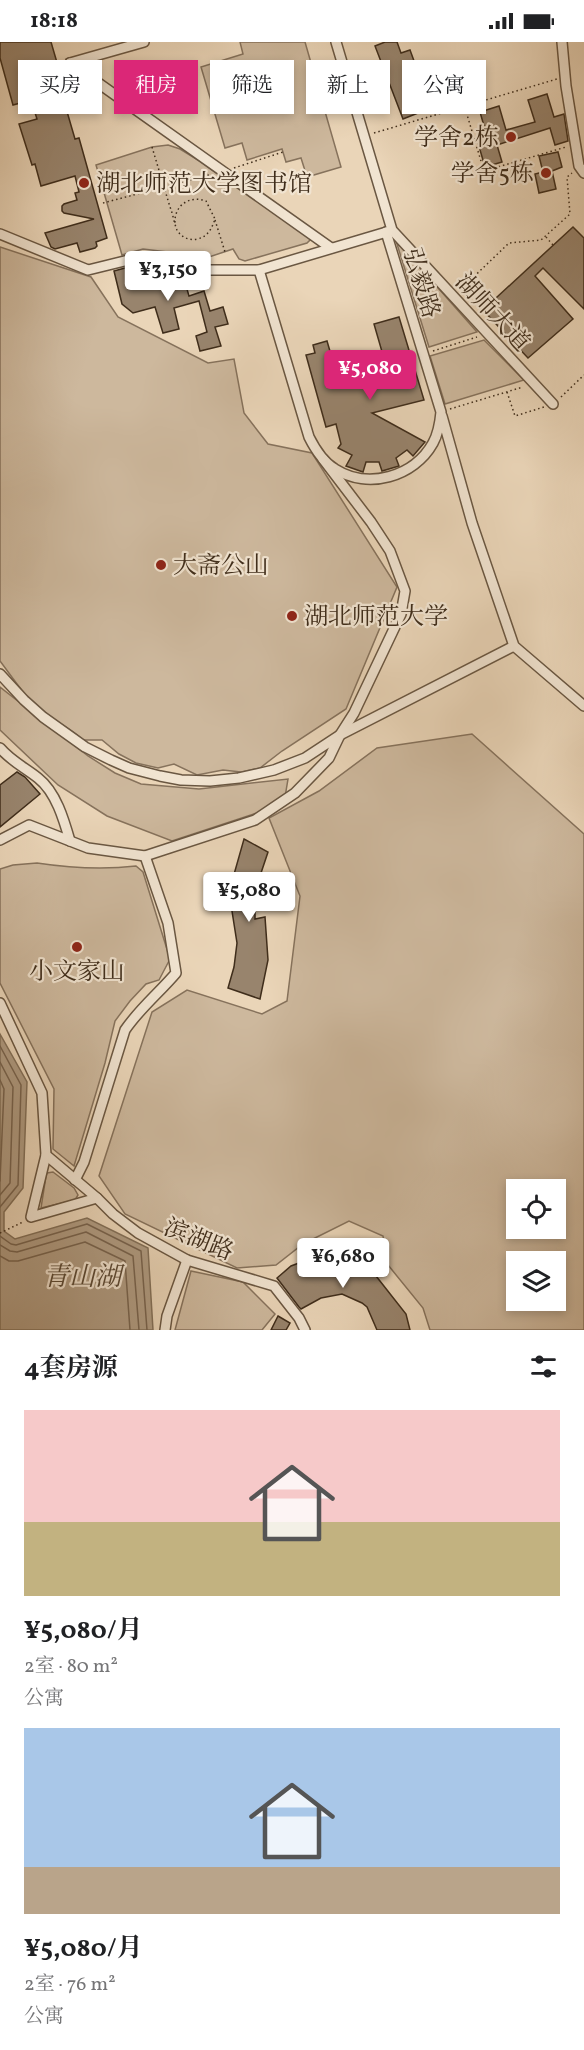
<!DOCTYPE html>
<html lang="zh">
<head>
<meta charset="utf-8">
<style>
	body { margin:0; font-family:Vollkorn,"Noto Serif SC",serif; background:#f2f2f2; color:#202124; height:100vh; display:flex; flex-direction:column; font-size:22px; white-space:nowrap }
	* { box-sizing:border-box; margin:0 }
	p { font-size:20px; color:#757577 }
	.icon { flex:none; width:33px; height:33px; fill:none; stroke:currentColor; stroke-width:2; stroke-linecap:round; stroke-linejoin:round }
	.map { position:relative; height:1288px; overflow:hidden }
	.panel { display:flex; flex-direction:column; background:#fff; flex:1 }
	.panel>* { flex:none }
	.banner { position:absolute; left:18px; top:18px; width:549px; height:54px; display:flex; gap:12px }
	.tools { position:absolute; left:506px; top:1137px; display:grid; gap:12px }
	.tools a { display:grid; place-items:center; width:60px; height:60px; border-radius:0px; background:#fff; box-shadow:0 3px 9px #0003; font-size:30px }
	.price { position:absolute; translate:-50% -51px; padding:0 14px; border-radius:6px; background:#fff; color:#222; font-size:20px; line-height:39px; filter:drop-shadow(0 2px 3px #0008) }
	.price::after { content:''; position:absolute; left:50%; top:36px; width:18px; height:14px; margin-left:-9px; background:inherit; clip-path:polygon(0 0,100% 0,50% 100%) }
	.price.current { background:#db2777; color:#fff }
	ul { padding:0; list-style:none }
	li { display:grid; align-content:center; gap:12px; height:318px; padding:0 24px }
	li span { display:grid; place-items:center; height:186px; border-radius:0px; color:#555 }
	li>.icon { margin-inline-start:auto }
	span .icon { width:108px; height:108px; fill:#fffc; stroke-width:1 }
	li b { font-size:26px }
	h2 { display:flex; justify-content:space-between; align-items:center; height:72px; padding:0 24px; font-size:26px }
	.pill { padding:0 21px; border-radius:0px; background:#fff; box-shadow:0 3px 9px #0003; font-size:21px; line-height:54px }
	.pill.current { background:#db2777; color:#fff }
	.status { display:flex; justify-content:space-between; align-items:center; height:42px; padding:0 30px; background:#fff; direction:ltr }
	.status svg { height:16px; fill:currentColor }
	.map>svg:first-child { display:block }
</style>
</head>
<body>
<div class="status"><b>18:18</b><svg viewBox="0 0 49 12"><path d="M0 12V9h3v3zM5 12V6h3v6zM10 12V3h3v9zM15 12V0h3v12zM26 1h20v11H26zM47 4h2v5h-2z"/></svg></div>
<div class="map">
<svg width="584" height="1288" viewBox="0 0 584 1288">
	<rect width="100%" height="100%" fill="#ead5b8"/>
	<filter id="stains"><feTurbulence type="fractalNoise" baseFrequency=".00333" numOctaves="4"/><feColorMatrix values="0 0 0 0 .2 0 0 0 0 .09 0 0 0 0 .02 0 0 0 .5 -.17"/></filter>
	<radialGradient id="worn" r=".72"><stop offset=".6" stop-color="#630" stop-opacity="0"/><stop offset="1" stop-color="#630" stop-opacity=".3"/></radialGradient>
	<g fill="#cdb89d" stroke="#86725c" stroke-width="1.5" fill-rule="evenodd">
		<path d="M240 0H305L341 125 307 135 301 116 286 120 282 107 247 118 242 101 225 106 201 25 243 12Z"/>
		<path d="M168 103 180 107 198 118 311 197 307 201 245 219 239 217 233 207 209 215 143 207 122 213 96 123 152 105Z"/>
		<path d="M397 202 401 204 477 290 429 305Z"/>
		<path d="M0 205 91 235 118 275 208 321 234 317 244 371 268 402 312 411 397 545 346 667 282 709 260 726 241 730 223 728 197 733 174 722 158 726 136 721 119 712 102 698H83C71 686 57 681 44 670 26 657 13 636 0 619Z"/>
		<path d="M484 298 524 338 445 362 430 314Z"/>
		<path d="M0 645 88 714 115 731 141 742 199 747 288 737 285 755 275 765 172 799 107 774 58 743 0 688Z"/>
		<path d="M472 692 584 792V1288H430L423 1266 388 1223 383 1194 349 1179 303 1202 276 1223 237 1226 125 1172 99 1134 152 970 187 948 262 972 287 959 300 854 269 776 319 749 377 706ZM516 1148H555V1186H516ZM516 1220H555V1258H516Z"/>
		<path d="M37 821C70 826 102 828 136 824L143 830 170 917 159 938 146 942 130 959 115 979 105 1021 74 1124 53 1107 54 1047 0 941V827L13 823Z"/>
		<path d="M53 1130 74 1146 78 1153 75 1158 41 1166 46 1134 47 1131Z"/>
		<path d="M191 1229 243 1240 275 1272 262 1288H175Z"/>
	</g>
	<path fill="#b09c83" stroke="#837059" stroke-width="1.5" d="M0 992 27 1040 23 1146 4 1170V1189L15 1197 87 1176 148 1206 153 1288H0Z"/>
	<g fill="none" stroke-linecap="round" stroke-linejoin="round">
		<g stroke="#78644f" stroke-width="1.5">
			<path d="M0 1004 21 1043 18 1143 0 1165"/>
			<path d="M0 1020 13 1045 10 1141 0 1153"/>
			<path d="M0 1038 4 1047 0 1139"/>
			<path d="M0 1194 11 1202 16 1203 87 1182 141 1209 147 1288"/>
			<path d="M0 1203 10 1209 17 1210 86 1190 133 1214 139 1288"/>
			<path d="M0 1214 9 1219H18L85 1200 125 1219 130 1288"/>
		</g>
	</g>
	<g fill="#98846d" stroke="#3f2d1b" stroke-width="1.5">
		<path d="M0 0H51L65 48 61 49 75 97 79 96 107 196 96 200 97 204 95 206 80 210 77 201 55 207 51 205 45 191 94 177 64 171 62 169V164L64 162 77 158 75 151 79 150 75 134 41 144 35 122 32 123 19 82 37 77 31 58 13 63 0 16Z"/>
		<path d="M385 0H397L401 11 410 8 425 49 416 52 423 69 403 77 375 4Z"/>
		<path d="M547 52 554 75 564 72 568 99 555 103 550 86 497 103 502 120 485 125 478 101 488 98 480 70 499 64 506 88 535 80 528 58Z"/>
		<path d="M558 110 562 125 552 129 556 147 539 151 535 132 543 130 539 114Z"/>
		<path d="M573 185 584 196V267L543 226 535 234 573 277 528 316 483 268Z"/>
		<path d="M136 223 141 241 178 229 182 230 189 254 204 249 210 269 223 265 228 282 215 285 221 304 200 309 196 294 207 290 199 259 174 266 179 287 163 291 155 265 133 271 122 262 114 229Z"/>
		<path d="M399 275 424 358 372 371 425 400 413 414 407 408 396 416 399 424 382 429 379 420H366L363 430 346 424 352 413 338 406 341 402 336 382 326 385 306 313 315 311 313 303 327 299 339 340 387 327 374 282Z"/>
		<path d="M17 730 25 735 40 752 0 785V743Z"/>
		<path d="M244 797 268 810 256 846 255 864V877L265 875 268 918 260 957 228 946 234 925 237 901 229 850Z"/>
		<path d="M323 1212 340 1215 341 1224 376 1234 406 1272 410 1288H377L367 1265 362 1261 342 1252 321 1256 301 1267 299 1265 277 1236 291 1224Z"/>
		<path d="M278 1274 290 1281 286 1288H271Z"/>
	</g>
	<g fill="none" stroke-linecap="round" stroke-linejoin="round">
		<defs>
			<g id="minor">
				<path d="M336 0 392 188 553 362"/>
				<path d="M562 0 566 44 579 124 584 131"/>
				<path d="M70 21 331 206"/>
				<path d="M70 21 144 0"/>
				<path d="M0 192 88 228 141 215 206 228H259L390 189"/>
				<path d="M259 228 309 395C315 407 323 420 335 427 368 448 414 435 433 401 438 392 440 381 441 370L386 190"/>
				<path d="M442 374 472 481 514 604 584 664"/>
				<path d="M0 632 24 658 43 675 85 705 111 718 129 726 160 734 181 738 210 739 239 736 274 728 305 716 340 693 514 604"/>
				<path d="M0 706C11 719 24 725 38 736 56 750 64 778 70 799"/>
				<path d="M0 798 29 783 88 806 145 814 255 778 295 751 329 716 340 693 354 671 401 572 405 549 390 509 371 480 323 417"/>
				<path d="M0 961 42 1051 46 1113 97 1156 113 1172 138 1191 187 1218 274 1244 299 1276 305 1288"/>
				<path d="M46 1113 31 1175 97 1156"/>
				<path d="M75 1138 84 1120 125 988C140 966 159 951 176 931L168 881 145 814"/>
				<path d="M165 1288 167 1274 187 1218"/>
			</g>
		</defs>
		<use href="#minor" stroke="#6a5742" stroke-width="12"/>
		<g stroke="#3f2d1b" stroke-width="1.5" stroke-dasharray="1.5 3" stroke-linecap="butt">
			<path d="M465 66 484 129 566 105"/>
			<path d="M374 91 557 37"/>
			<path d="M152 105C158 125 164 145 170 165 173 172 174 181 177 188 181 195 189 199 197 197 208 195 212 186 215 177L206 159C190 153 174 163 175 181"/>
			<path d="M234 126 283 110"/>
			<path d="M103 161 209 133"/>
			<path d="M215 178 225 210"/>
			<path d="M546 195 553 203"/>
			<path d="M461 247 509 201 541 198 570 172 567 135 572 131"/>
			<path d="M433 309 477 295"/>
			<path d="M507 350 515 374 544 365"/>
			<path d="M561 355 584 333"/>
			<path d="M450 367 523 345"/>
			<path d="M0 1191 23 1180"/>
		</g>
		<use href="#minor" stroke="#f1e4d1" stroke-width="9"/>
	</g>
	<g fill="#8f2418" stroke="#f1e4d1" stroke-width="2">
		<circle cx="511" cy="95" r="6"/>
		<circle cx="546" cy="131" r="6"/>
		<circle cx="84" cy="141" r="6"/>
		<circle cx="161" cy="523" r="6"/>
		<circle cx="292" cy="574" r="6"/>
		<circle cx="77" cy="905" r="6"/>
	</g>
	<g text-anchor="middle" stroke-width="4.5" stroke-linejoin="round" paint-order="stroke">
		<g font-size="24" fill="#3f2d1b" stroke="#f1e4d1" text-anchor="start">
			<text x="499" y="103" text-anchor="end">学舍2栋</text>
			<text x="534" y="139" text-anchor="end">学舍5栋</text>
			<text x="96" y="149">湖北师范大学图书馆</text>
			<text x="173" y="531">大斋公山</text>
			<text x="304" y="582">湖北师范大学</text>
			<text x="77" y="937" text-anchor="middle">小文家山</text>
		</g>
		<g font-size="24" fill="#3f2d1b" stroke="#f1e4d1">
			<text transform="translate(422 241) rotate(73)" y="8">弘毅路</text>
			<text transform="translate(493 270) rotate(47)" y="8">湖师大道</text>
			<text transform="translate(199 1197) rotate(22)" y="8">滨湖路</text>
		</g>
		<g font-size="26" font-style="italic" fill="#5b4935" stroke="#f1e4d1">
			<text x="82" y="1243">青山湖</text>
		</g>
	</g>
	<rect width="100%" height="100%" filter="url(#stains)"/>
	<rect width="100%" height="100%" fill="url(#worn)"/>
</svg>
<div class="tools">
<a><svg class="icon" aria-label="locate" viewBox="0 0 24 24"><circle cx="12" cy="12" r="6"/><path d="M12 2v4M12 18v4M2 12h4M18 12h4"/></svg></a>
<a><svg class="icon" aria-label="layers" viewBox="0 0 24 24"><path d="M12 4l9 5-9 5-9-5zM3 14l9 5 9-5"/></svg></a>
</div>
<b class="price" style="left:168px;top:260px">¥3,150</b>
<b class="price current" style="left:370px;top:359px">¥5,080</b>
<b class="price" style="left:249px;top:881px">¥5,080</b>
<b class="price" style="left:343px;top:1247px">¥6,680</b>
<div class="banner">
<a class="pill">买房</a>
<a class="pill current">租房</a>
<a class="pill">筛选</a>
<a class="pill">新上</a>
<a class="pill">公寓</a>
</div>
</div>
<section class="panel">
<h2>4套房源<svg class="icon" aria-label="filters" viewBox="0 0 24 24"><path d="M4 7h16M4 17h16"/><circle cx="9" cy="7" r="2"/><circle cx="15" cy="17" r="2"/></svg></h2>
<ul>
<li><span style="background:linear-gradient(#f6c9c9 60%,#c2b280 0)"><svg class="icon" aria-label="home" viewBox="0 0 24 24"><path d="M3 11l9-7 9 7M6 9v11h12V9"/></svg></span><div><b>¥5,080/月</b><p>2室 · 80 m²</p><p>公寓</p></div></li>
<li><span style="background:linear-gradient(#a9c7e8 75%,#b9a48a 0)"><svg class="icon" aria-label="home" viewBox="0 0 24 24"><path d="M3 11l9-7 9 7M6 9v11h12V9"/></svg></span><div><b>¥5,080/月</b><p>2室 · 76 m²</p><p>公寓</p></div></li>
</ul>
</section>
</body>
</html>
